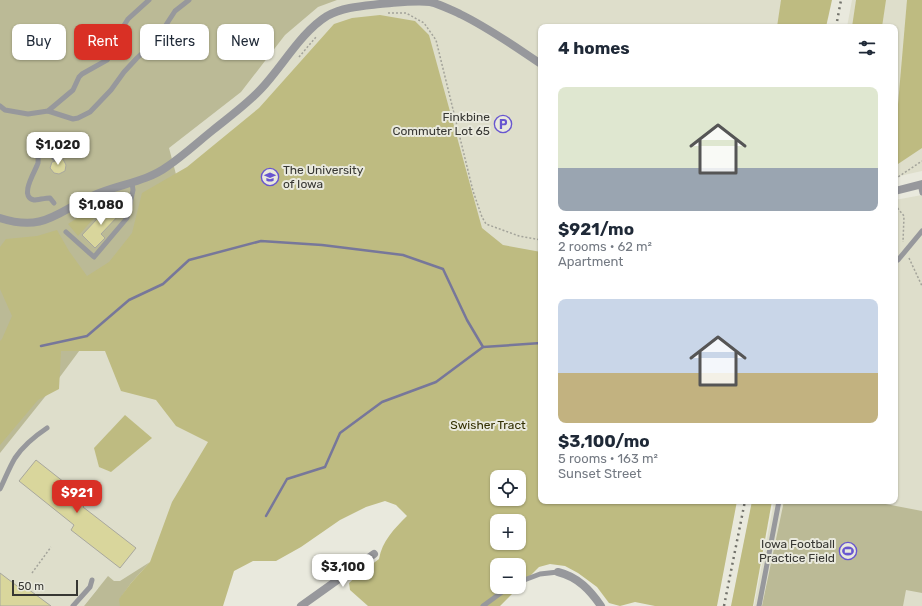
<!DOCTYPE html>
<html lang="en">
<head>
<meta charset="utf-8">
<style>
	body { margin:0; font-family:Rubik,sans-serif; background:#f6f6f7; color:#1f2937; height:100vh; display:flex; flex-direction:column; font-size:15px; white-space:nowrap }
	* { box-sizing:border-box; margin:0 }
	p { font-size:13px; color:#747a83 }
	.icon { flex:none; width:22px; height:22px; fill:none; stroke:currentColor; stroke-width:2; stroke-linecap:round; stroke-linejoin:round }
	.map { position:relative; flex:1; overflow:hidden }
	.drawer { position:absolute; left:538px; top:24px; width:360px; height:480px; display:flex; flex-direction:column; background:#fff; border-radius:8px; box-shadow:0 1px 3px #0004 }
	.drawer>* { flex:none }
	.top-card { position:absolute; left:12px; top:24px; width:380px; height:36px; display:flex; gap:8px }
	.buttons { position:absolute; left:490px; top:470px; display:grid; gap:8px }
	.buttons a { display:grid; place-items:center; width:36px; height:36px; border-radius:8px; background:#fff; box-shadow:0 1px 3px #0004; font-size:20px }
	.scale { position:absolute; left:12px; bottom:10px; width:66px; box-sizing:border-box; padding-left:4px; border:2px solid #373733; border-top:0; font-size:11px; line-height:14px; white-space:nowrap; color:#373733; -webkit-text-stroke:3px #e9e9dd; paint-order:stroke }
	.price { position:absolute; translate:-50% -34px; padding:0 9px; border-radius:8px; background:#fff; color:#222; font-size:13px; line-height:26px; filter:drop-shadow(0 1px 2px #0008) }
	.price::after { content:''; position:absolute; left:50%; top:24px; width:12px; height:9px; margin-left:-6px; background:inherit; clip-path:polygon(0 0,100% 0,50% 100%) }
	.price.active { background:#d93025; color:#fff }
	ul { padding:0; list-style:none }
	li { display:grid; align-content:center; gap:8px; height:212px; padding:0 20px }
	li span { display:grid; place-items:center; height:124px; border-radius:8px; color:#555 }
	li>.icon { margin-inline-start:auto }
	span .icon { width:72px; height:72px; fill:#fffc; stroke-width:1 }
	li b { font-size:17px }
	h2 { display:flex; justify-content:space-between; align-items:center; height:48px; padding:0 20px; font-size:17px }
	.tag { padding:0 14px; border-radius:8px; background:#fff; box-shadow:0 1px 3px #0004; font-size:14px; line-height:36px }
	.tag.active { background:#d93025; color:#fff }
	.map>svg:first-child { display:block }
</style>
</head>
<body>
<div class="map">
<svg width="922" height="606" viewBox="0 0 922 606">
	<rect width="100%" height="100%" fill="#e9e9dd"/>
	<g fill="#dedecb">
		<path d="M0 0H825L820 27H541V327L110 606 98 588 84 606H0Z"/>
		<path d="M852 0H922V171L895 177V27H847Z"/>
		<path d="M922 195V606H754L774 501H895V200Z"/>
	</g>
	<g fill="#bbba96">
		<path d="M0 0H337L318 7 285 35 241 92 169 148 185 208 48 393 0 453Z"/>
		<path d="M784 501H870L922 511V593L906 590 903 606H762Z"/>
		<path d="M150 562 131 583 119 600 192 606H84L108 576 114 581H120Z"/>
	</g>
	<g fill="#bebb81" fill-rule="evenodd">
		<path d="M781 0H832L826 27H777Z"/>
		<path d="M856 0H886L882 27H852Z"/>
		<path d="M907 0H922V148L895 166V139Z"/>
		<path d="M380 15 415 21 429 35 482 228 503 245 541 252V501H737L717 606H655L635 602 620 606 609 603 597 587 578 573 565 566 550 564 539 567 500 606H368L350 590 349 583 359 574 379 559C382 541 394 529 407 516L396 505 385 501 366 507 340 520 301 547 276 561H253L234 571 223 606H120L119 599 131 583 150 562 172 502 208 442 176 426 156 400 121 391 105 351H61L59 389 38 400 0 445V341L2 339 12 316 0 289V247L6 239 37 236 57 230 69 251 87 276 109 262 132 233 142 193 187 167 259 108 334 24 352 18ZM497 477H519V499H497ZM497 521H519V543H497ZM497 565H519V587H497Z"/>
		<path d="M111 199 78 236 68 224 101 202Z"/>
		<path d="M125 415 152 438 111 472 99 467 94 448Z"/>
		<path d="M752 501H772L753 606H731Z"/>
	</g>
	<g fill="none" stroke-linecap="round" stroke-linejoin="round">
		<g stroke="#77779a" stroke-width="2.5">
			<path d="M41 346 87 336 129 300 163 284 189 260 261 241 322 245 403 255 443 269 467 320 483 347 541 343"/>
			<path d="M266 516 287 479 325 467 340 433 382 402 436 382 483 347"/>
		</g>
	</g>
	<g fill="#d9d69c" stroke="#a8a79d">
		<path d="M58 159H63L66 165 65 171 59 174 54 173 50 168 52 162 56 161Z"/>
		<path d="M111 204 121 213 101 234 105 238 95 248 82 235Z"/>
		<path d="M36 460 88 501 83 507 136 548 120 568 71 530 74 525 19 481Z"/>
		<path d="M0 573 21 589 24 586 51 606H0Z"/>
	</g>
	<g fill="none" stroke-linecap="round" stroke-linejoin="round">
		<g stroke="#a3a39a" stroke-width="1.5" stroke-dasharray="2 2" stroke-linecap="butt">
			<path d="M388 13H406L424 23 436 40 473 191 482 217 486 224 519 236 541 240"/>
			<path d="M299 57 316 37"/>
			<path d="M895 179 922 161"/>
			<path d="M895 205 904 216 903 242"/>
			<path d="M909 258 922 286"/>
			<path d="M32 573 51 547"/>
		</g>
		<g stroke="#97989c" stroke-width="5">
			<path d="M0 106 5 110 28 114 48 111 73 90 79 77 82 74 107 60 115 48 123 27 128 19 149 0"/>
			<path d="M48 111 73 119 78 118 90 112 111 90 124 72 137 58 148 48 154 38 164 28 175 11 189 0"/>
			<path d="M54 158 42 137 34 145C36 149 39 158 38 163 36 170 18 197 34 200 38 200 45 198 50 198L54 203"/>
			<path d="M920 184 922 193"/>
			<path d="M66 232 94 257 127 218 133 190 132 183"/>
			<path d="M898 260 922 231"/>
			<path d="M0 489C5 479 9 468 15 458 23 446 35 436 47 428"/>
			<path d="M519 582 540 574 558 572"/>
			<path d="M73 606 90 587 92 580"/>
			<path d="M483 606 509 587"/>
			<path d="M759 606 779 501"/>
		</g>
		<g stroke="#97989c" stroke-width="8">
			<path d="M895 191 922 184"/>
			<path d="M0 218C43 232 56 213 92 196 117 184 145 183 168 166 184 155 198 142 213 130 229 117 247 104 261 89 282 67 301 32 327 16 343 7 362 6 380 4 396 3 414 0 430 2 440 4 451 10 460 14 489 28 514 46 541 64"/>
			<path d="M558 572C578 577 590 590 601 606"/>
			<path d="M301 606 374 554"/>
		</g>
		<g stroke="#72726b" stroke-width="2.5" stroke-dasharray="2 4" stroke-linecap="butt">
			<path d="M836 27 841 0"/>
			<path d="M724 606 745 501"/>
		</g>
	</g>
	<defs>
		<symbol id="parking-ring" viewBox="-11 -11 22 22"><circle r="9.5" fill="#e9e9dd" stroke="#6856d0" stroke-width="1.5"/><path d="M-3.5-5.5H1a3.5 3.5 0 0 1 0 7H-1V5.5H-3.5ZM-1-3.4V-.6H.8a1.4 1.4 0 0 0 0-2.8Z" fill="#6856d0"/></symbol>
		<symbol id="university-ring" viewBox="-11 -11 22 22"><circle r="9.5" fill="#e9e9dd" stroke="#6856d0" stroke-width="1.5"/><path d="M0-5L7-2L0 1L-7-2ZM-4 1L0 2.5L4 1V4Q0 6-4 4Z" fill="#6856d0"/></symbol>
		<symbol id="stadium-ring" viewBox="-11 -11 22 22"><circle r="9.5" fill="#e9e9dd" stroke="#6856d0" stroke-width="1.5"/><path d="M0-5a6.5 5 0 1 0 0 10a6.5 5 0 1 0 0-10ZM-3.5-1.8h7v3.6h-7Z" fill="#6856d0"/></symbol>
	</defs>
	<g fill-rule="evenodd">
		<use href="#parking-ring" x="493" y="114" width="20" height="20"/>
		<use href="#university-ring" x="260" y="167" width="20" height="20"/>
		<use href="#stadium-ring" x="838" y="541" width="20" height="20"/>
	</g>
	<g text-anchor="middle" stroke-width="4" stroke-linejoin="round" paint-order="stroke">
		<g font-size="12" fill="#373733" stroke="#e9e9dd" text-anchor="end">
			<text x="490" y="121">Finkbine<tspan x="490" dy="14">Commuter Lot 65</tspan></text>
			<text x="283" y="174" text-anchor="start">The University<tspan x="283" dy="14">of Iowa</tspan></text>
			<text x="835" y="548">Iowa Football<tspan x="835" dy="14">Practice Field</tspan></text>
		</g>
		<g font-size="12" fill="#322f00" stroke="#e9e9dd">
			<text x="488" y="429">Swisher Tract</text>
		</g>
	</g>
</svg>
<div class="buttons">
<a><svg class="icon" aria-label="locate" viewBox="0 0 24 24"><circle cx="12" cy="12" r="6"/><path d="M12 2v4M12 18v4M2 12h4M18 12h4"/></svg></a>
<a>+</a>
<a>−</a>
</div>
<div class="scale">50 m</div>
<b class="price" style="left:58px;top:166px">$1,020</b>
<b class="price" style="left:101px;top:226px">$1,080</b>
<b class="price active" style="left:77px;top:514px">$921</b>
<b class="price" style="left:343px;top:588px">$3,100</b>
<div class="top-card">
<a class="tag">Buy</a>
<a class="tag active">Rent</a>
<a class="tag">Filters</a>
<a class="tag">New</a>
</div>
<section class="drawer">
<h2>4 homes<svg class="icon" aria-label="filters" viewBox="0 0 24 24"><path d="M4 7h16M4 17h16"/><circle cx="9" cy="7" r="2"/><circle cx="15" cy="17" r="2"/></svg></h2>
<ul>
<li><span style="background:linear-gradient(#dfe7d0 65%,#9aa5b1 0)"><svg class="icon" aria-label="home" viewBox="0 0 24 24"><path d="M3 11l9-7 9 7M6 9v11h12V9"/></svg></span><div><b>$921/mo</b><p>2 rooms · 62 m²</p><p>Apartment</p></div></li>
<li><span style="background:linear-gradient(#c9d6e8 60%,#c2b280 0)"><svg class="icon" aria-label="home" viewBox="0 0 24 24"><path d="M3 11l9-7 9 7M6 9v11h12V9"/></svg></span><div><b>$3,100/mo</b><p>5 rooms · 163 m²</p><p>Sunset Street</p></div></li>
</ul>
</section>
</div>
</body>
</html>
